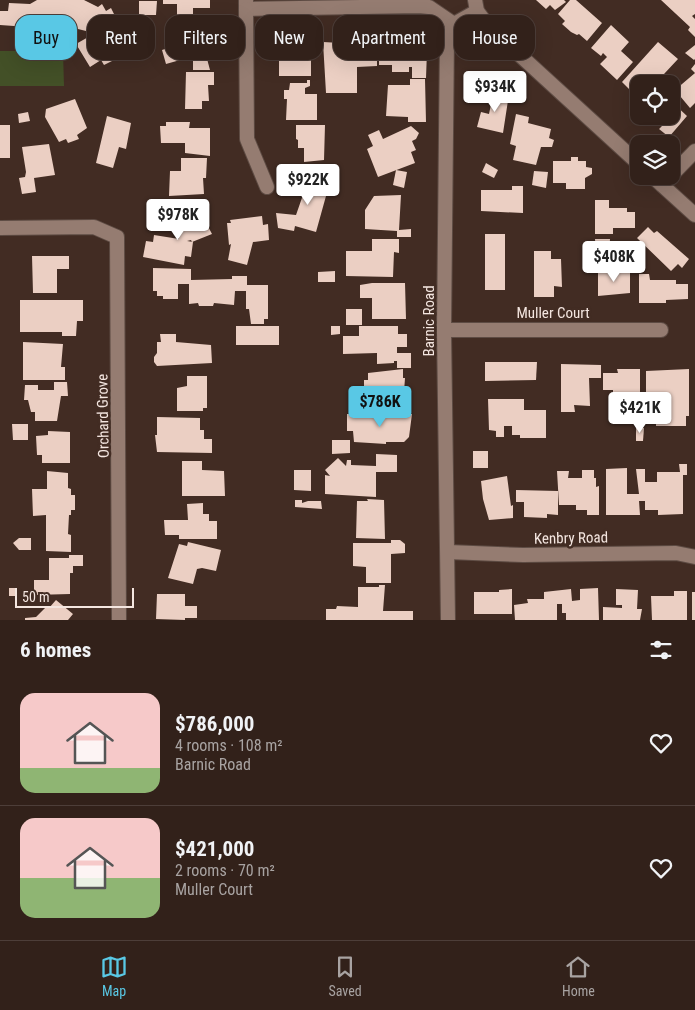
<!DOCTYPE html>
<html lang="en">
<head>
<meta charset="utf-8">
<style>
	body { margin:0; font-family:"Roboto Condensed",sans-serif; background:#3a2923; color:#f1f3f6; height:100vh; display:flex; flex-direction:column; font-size:19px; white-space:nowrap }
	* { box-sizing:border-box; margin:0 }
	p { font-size:16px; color:#a8a3a2 }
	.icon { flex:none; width:28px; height:28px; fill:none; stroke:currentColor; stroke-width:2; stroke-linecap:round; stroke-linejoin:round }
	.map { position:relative; height:620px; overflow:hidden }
	.side { display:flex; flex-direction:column; background:#32211a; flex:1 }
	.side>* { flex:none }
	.guide { position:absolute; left:15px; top:15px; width:665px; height:45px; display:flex; gap:10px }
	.buttons { position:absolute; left:630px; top:75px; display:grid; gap:10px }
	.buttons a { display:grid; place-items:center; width:50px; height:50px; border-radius:10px; background:#32211a; box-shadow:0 5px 20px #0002,0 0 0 1px #4d3e39; font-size:25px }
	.scale { position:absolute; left:15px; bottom:12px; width:119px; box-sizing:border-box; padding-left:5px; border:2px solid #f4e6e0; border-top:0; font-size:14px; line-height:18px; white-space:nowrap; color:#f4e6e0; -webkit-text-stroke:4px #422c23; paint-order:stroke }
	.price { position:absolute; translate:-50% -42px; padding:0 11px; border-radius:5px; background:#fff; color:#222; font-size:16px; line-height:32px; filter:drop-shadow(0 1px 2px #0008) }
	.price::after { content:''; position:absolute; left:50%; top:30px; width:15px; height:11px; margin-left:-8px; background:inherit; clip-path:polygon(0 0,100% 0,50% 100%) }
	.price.current { background:#59c8e5; color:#111 }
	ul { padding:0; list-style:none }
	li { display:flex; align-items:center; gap:15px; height:125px; padding:0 20px }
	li+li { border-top:1px solid #4d3e39 }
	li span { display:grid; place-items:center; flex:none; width:140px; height:100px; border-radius:15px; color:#555 }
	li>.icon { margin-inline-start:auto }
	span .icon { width:60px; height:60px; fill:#fffc; stroke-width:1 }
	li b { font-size:21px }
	h2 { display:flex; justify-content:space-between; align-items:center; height:60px; padding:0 20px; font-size:21px }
	.chip { padding:0 18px; border-radius:15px; background:#32211a; box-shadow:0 5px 20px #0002,0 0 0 1px #4d3e39; font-size:18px; line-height:45px }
	.chip.current { background:#59c8e5; color:#111 }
	.menu { display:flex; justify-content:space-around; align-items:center; height:70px; border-top:1px solid #4d3e39; background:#32211a; font-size:14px; color:#a8a3a2 }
	.menu a { display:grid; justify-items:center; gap:2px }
	.menu .current { color:#59c8e5 }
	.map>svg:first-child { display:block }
</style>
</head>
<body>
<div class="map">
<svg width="695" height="620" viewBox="0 0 695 620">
	<rect width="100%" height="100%" fill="#422c23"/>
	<path fill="#435027" d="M0 51H63L64 86H0Z"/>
	<g fill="#ebcfc3">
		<path d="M37 0H84L98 7 102 4 106 11 111 8 116 18 111 21 123 42 108 49 114 60 104 65 101 60 90 67 76 44 90 36 86 31 70 27 67 20 60 18 52 22V30H28V27L0 25V11H8L9 3 30 4Z"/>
		<path d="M163 0H210V8H193V24H177V4H163Z"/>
		<path d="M536 0H564L566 2 555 10 550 5 546 9Z"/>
		<path d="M570 0H576L602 23 587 41 579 34 577 35 571 32 562 24 565 21 558 14Z"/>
		<path d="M661 0H695V14L692 16 695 19V37L688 30 690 27Z"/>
		<path d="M139 1H157L156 15H139Z"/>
		<path d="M611 25 629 42 621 51 633 62 617 80 600 64 607 57 603 53 601 56 591 48Z"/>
		<path d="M207 31 212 51 166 64 162 50 168 48 167 42Z"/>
		<path d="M407 36H420L421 49 427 51 426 78H412V67H409V72H392V65H379V48L407 49Z"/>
		<path d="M297 42H315V56H311V76H279V49H291V56H297Z"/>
		<path d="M323 42 377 45V66L357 67V93H326Z"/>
		<path d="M658 42 678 59 664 74 669 78 665 84H639V93L632 88 630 90 622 82Z"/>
		<path d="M695 45V59L694 60 685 53Z"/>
		<path d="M206 55 210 70H193V59Z"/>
		<path d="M695 64V103L690 108 675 90 695 73 691 69Z"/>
		<path d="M186 72H214V85H208L209 101H202V109H185Z"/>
		<path d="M410 79H425L426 122H408V117L386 116 388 85H410Z"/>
		<path d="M307 80H310V86L305 88V94H317V120H286L287 99H284V90H289L290 83H307Z"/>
		<path d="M494 90 509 94 503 133 477 127 481 112 489 114Z"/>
		<path d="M75 99 87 128 77 135 79 139 68 143 66 139 59 142 45 117 46 109Z"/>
		<path d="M671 101 687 116 669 137 659 129 662 126 651 116H671Z"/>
		<path d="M28 112 30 121 19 123 18 114Z"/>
		<path d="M516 114 529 117 528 123 551 129 549 138 554 140 552 147H541L536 165 513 160 516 146 510 144Z"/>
		<path d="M107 116 131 123 126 149 119 147 113 168 96 163Z"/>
		<path d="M166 122H190L189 128H210V156L185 153V143H161L160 126H166Z"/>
		<rect x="0" y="125" width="10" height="33"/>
		<path d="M296 125H325L324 160 304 162V148H298V140L296 139Z"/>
		<path d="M411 126 419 133 416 139 412 141 416 150 411 152 415 163 378 177 367 149 373 146 368 135 379 130 383 139Z"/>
		<path d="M49 144 55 175 34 178 36 192 22 194 19 178 25 177 26 172 22 147Z"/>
		<path d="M571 157H578V161H586V167L592 168V174L585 178V189H566V183H553V161H571Z"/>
		<path d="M181 158H207L206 178H203L204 194 169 196 170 171H181Z"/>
		<path d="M486 163 498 170 494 178 482 172Z"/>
		<path d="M297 165 310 168 308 177 295 174Z"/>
		<path d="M396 170 407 172 404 188 393 185Z"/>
		<path d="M534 171 548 172 546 188 532 185Z"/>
		<path d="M311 172 331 178 316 232 295 226 294 231 278 228 276 213 296 215Z"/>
		<path d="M512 186H523V213L481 211V190H512Z"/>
		<path d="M401 195 399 230 411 229V237H397V231L365 229V210L374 196Z"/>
		<path d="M595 200H609V208H627V212H635V228H613V234H595Z"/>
		<path d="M200 211 212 234 192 242 191 240 187 241 193 242 191 257 185 256 184 265 143 257 146 241 153 242 154 235 179 239 172 225Z"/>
		<path d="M262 216 263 225 268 224 269 240 253 242 247 265 228 260 231 244 229 245 227 223H231L230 220Z"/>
		<path d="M648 227 654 233 657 231 689 259 682 268 678 264 671 271 637 238Z"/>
		<rect x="485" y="234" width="20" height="56"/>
		<path d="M372 239H399V253L394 252 393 277 346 276V251H372Z"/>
		<path d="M595 239H610L609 255H596Z"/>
		<path d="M534 251H551V259H561L562 287 554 286V297H534Z"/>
		<path d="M32 256H69V269H57V293H33Z"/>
		<path d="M153 268 191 269V280L232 279V276H247V285H268V319H264V324H251L249 309H246V291H235L234 305 214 303 213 306H199L198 303 189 304V284H178V299H163V296H157V291H153Z"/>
		<path d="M335 271V282H318V272Z"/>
		<path d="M598 272H630V293L598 296Z"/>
		<path d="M639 274H649L650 280H676V284H688V299L666 300V303H639Z"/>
		<path d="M372 283H405L406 319H372V298H360V285Z"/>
		<path d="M20 300H83V321H77L76 336H62V332H20Z"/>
		<rect x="346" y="309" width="16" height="16"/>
		<rect x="236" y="326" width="43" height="19"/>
		<path d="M331 326H340V334L331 335Z"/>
		<path d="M359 326H398V334H407V347H397V353H411V368H397V361H394V363L377 364V353L343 354V336H359Z"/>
		<path d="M160 334H176V342L211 345 212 363 157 366 154 362V357L157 353V342H161Z"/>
		<path d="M23 342 63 344 61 367H65V380H23Z"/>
		<path d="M485 362H537L536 380 485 381Z"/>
		<path d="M561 364 601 365V378H589L590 406 574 405 575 412H561Z"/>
		<path d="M403 369V378H405L403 406H397V411H383L382 406 364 405V380H368V373Z"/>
		<path d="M617 369H640V397H613V390H603V373H618Z"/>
		<path d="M689 369V416H686V426H656V404H646V371Z"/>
		<path d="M187 376H207V408H203V411H177V388L187 386Z"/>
		<path d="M54 382H67L68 396H61L57 421H35V412H31L28 400H24L25 385H38V390H54Z"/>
		<path d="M488 399H524V410H546V438H520V435H512V426H504V437H496V431L489 430Z"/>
		<rect x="637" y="403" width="8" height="22"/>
		<path d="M347 414H412L409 437 404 442H386V444L354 442 353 431H347Z"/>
		<path d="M157 417 200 418V430H204V439H212V453L157 452 155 435H157Z"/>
		<path d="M12 424H28V440H13Z"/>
		<path d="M636 428H644L643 441H636Z"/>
		<path d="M48 431 70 432V463H42V455H37L36 436 48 435Z"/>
		<path d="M332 440H350V453L332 454Z"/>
		<rect x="473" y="451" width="15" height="17"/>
		<path d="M376 454 397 455V472H376V497L325 494V475L330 476 325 470 338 458 346 466 347 460H351V465L376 466Z"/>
		<path d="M182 461H202V470L224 471 225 496H182Z"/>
		<path d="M679 464H687V475H683V514L658 515V510H645V501H639L640 515H606V469L627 468V494H639L636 469H645V482H657V472H680Z"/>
		<path d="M294 470H311V491L294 490Z"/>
		<path d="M582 470H594V478H596V487L599 486V515H587V510H576V505H559L557 471H569L568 478H582Z"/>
		<path d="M47 471 68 473V488L71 489V495H75V510H71V515H69L68 534 71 535V552L46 551V515L33 516 32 489H47Z"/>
		<path d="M507 476 511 506 513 505V518L489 520 483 499 481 481Z"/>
		<path d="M516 490 558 491V515L547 514V518L524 517V502H516Z"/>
		<path d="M367 499 384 500 385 539 356 538 357 501H368Z"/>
		<path d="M295 500H302V503L308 501H321L322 509 295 507Z"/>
		<path d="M203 503V514H209V521H217V539H179V535H165L164 520H188L187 504Z"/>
		<path d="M19 538H31V550H19L13 543Z"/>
		<path d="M391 540H400L405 544V553L391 554V583H366V567L353 566V543H391Z"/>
		<path d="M188 542 221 550 216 571 202 568 197 569 193 584 168 578 179 544 187 546Z"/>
		<path d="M69 555H83V566H73V573H70V594L34 595V580H49V558H69Z"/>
		<path d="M379 585H385L383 611H413V620H326V609H336L337 606 358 607V587H379Z"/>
		<rect x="9" y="588" width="8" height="8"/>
		<path d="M598 588 599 620H566V613H562V604H557V620H515L514 605 528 603 527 599H544V592L571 589 572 601 580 600V589Z"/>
		<path d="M512 589V614H474V592H499V590Z"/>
		<path d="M616 589 638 590 637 609H642L640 620H603V607L622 608V605H616Z"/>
		<path d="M674 591H687V620H652L651 596H674Z"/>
		<rect x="692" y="592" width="3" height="28"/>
		<path d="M157 594H185V606H197V618H185V620L156 619Z"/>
		<path d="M56 600 73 614 68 620H25V618L36 617 47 606 49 608Z"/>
	</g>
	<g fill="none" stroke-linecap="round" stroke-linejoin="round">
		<defs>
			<g id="street">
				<path d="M246 0V9L419 6 429 7 454 24 477 11"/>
				<path d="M475 0 477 11 489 27 639 164"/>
				<path d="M246 9 247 139 267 187"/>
				<path d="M652 176 695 215"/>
				<path d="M662 185 695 151"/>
				<path d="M0 228 94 227 117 237 119 620"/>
				<path d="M444 330H661"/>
				<path d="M448 552 523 555 676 553 695 557"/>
				<path d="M448 620 444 330 447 36 454 24"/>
			</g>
		</defs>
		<use href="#street" stroke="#5d4b43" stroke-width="16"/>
		<use href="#street" stroke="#957c71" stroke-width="14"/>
	</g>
	<g text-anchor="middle" stroke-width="5" stroke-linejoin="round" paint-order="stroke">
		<g font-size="15" fill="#f4e6e0" stroke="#422c23">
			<text x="553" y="318">Muller Court</text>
			<text transform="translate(429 321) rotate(-90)" y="5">Barnic Road</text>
			<text transform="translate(103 416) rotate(-91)" y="5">Orchard Grove</text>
			<text transform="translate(571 538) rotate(-1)" y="5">Kenbry Road</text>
		</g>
	</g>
</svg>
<div class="buttons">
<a><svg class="icon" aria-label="locate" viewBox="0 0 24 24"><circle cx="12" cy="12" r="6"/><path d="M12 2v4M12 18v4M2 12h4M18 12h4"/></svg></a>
<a><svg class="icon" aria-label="layers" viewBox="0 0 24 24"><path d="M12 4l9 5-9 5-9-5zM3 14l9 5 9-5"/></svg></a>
</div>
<div class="scale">50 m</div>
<b class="price" style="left:495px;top:113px">$934K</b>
<b class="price" style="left:308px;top:206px">$922K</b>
<b class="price" style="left:178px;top:241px">$978K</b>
<b class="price" style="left:614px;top:283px">$408K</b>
<b class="price current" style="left:380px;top:428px">$786K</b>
<b class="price" style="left:640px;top:434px">$421K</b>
<div class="guide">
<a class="chip current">Buy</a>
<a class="chip">Rent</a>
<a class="chip">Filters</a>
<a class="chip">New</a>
<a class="chip">Apartment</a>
<a class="chip">House</a>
</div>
</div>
<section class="side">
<h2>6 homes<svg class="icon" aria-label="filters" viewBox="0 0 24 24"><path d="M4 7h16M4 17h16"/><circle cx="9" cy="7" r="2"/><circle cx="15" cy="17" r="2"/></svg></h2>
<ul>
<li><span style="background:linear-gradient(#f6c9c9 75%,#8fb573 0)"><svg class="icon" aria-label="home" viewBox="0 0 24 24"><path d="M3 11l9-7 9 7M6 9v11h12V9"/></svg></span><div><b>$786,000</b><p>4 rooms · 108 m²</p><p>Barnic Road</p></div><svg class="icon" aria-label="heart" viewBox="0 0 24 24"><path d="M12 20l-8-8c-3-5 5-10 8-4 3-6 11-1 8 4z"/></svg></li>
<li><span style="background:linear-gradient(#f6c9c9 60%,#8fb573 0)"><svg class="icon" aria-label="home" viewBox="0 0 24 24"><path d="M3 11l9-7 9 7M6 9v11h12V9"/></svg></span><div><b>$421,000</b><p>2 rooms · 70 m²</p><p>Muller Court</p></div><svg class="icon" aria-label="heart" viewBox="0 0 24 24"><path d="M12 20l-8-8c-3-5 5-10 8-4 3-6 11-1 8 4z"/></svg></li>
</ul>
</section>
<nav class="menu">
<a class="current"><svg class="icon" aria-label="map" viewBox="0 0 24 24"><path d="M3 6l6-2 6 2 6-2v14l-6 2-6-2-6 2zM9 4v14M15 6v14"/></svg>Map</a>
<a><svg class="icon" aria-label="saved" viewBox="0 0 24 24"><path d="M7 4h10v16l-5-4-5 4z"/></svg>Saved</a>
<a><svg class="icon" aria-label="home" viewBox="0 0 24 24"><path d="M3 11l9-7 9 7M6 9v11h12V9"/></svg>Home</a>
</nav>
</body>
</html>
